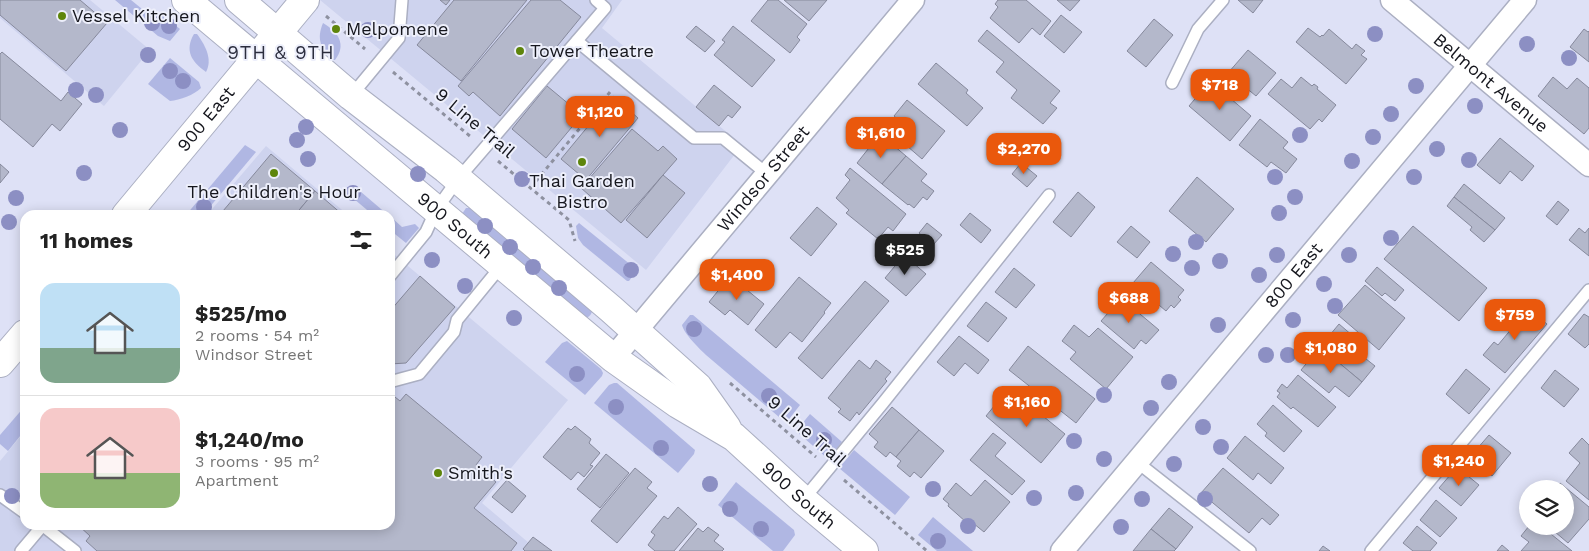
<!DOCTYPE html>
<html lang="en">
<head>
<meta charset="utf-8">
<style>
	body { margin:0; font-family:"Work Sans",sans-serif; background:#f6f6f6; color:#222; height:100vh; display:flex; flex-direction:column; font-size:19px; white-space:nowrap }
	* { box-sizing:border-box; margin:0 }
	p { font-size:16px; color:#767676 }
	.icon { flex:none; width:28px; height:28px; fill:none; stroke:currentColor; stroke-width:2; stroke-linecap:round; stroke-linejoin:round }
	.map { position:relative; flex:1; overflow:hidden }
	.details { position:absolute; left:20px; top:210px; width:375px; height:320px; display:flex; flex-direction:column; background:#fff; border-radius:15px; box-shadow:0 2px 12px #0003 }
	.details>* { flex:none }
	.controls { position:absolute; left:1519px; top:480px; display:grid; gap:10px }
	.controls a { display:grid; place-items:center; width:55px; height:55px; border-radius:50%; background:#fff; box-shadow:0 2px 12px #0003; font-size:25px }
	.price { position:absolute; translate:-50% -42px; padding:0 11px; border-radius:10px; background:#ea580c; color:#fff; font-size:16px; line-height:32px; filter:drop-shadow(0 1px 2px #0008) }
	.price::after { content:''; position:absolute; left:50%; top:30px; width:15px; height:11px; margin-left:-8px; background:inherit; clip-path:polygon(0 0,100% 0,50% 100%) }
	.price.current { background:#222; color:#fff }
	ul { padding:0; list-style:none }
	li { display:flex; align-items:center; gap:15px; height:125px; padding:0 20px }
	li+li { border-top:1px solid #e0e0e0 }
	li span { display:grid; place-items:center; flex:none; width:140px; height:100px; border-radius:15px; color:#555 }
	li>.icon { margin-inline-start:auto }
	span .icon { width:60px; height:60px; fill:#fffc; stroke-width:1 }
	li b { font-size:21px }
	h2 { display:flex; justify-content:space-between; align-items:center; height:60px; padding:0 20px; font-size:21px }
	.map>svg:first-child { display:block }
</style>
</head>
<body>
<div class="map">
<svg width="1589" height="551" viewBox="0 0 1589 551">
	<rect width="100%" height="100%" fill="#dee1f6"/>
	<g fill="#ced3ee">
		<path d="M0 0H90L150 50 104 106 0 18Z"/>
		<path d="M320 0H622L602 28 742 145 646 270Z"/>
		<path d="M266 146 348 215H207Z"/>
		<path d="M390 251 568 400 482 503 536 549 534 551H0V461L25 431V525H390Z"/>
	</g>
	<g fill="#b0b7e3">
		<path d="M115 0H131L147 13H160L180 29 170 41 158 36Z"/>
		<path d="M323 23C338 32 347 44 335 60H333C321 48 316 40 323 23Z"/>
		<path d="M194 34H197C205 45 213 59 206 72 192 62 184 51 194 34Z"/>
		<path d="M170 58 199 82 201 88C194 95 180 100 170 101L148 84Z"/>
		<path d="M245 145 256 152 203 215H186Z"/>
		<path d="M354 186 388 215H373L347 193Z"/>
		<path d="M466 208H470L499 227 593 307C592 313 591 316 586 318L464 217 462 214Z"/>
		<path d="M390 216 402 227 415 224 419 228 406 243 390 230Z"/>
		<path d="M579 223 631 265 635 273 629 281H627L583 245 578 238 576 226Z"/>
		<path d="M690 315H693L800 405 786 423 706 355C699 348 684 334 682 325Z"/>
		<path d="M567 341 601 369 603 373 602 376 585 395 545 362 562 343Z"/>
		<path d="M614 383H617L695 450 694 454 678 473 594 403 609 385Z"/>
		<path d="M25 406V430L8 451 0 444V435Z"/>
		<path d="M810 414 842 442 828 459 796 431Z"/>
		<path d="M854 450 910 497 895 515 839 468Z"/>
		<path d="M736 482 794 530 795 535 783 551H773L718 505Z"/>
		<path d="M933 517 973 551H937L918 535Z"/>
	</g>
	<g fill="#b4b8cb" stroke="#86899c">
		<path d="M0 0H80L107 23 66 71 0 15Z"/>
		<path d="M440 0H450L446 5Z"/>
		<path d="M454 0H527L461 81 417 45Z"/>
		<path d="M531 0H560L581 17 500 116 473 92 469 96 458 86Z"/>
		<path d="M768 0H778L807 24 797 37 800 40 790 53 751 21Z"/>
		<path d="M784 0H827L809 21Z"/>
		<path d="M998 0H1026L1051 21 1040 35 1032 28 1019 43 990 18 998 7 995 4Z"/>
		<path d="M1057 0H1080L1070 11Z"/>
		<path d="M1238 0H1263L1253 13Z"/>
		<path d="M1061 15 1082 32 1064 53 1044 36Z"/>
		<path d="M1154 19 1173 35 1146 67 1127 51Z"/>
		<path d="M696 26 715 41 705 52 686 37Z"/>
		<path d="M733 26 775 60 752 87 714 55 725 42 722 40Z"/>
		<path d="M1308 28 1320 37 1322 35 1323 36 1329 29 1352 49 1356 44 1365 51 1361 55 1367 59 1346 84 1296 42Z"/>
		<path d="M1584 29 1588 32 1589 31V62L1570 47Z"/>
		<path d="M987 30 1060 91 1050 103 1057 108 1043 124 1011 98 1017 90 996 72 1004 62 978 41Z"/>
		<path d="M1248 50 1276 73 1256 96 1228 73Z"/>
		<path d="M2 52 61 101 68 92 82 104 60 131 52 124 33 147 0 119V54Z"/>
		<path d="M936 63 968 90 966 93 983 108 967 126 918 84Z"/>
		<path d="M1301 77 1312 86 1314 84 1318 87 1317 89 1336 105 1322 122 1319 119 1310 129 1268 94 1281 79 1292 88Z"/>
		<path d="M1553 77 1567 89 1577 78 1589 88V128L1584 134 1538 96Z"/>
		<path d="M1210 81 1251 116 1230 141 1189 106Z"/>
		<path d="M714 85 741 107 732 118 728 115 719 126 696 107Z"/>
		<path d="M547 86 582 115 546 158 512 129Z"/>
		<path d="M613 96 638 118 586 180 561 159Z"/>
		<path d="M907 100 945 131 922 159 892 133 901 122 894 116Z"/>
		<path d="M1260 119 1288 142 1283 148 1297 159 1286 173 1271 162 1267 167 1239 145Z"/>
		<path d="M632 129 658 151 663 146 677 159 621 223 581 188Z"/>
		<path d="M880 134 906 156 882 184 857 163Z"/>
		<path d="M1500 138 1534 166 1522 181 1510 171 1500 184 1477 165Z"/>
		<path d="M271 154 315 191 295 215H228L223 211Z"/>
		<path d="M906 156 927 174 921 181 934 191 927 200 923 197 914 208 909 204 908 205 882 184Z"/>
		<path d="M1021 163 1037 176 1027 187 1012 174Z"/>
		<path d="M0 164 9 172 0 183Z"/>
		<path d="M850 168 906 214 893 231 888 227 878 239 846 213 849 210 836 198 850 180 845 175Z"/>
		<path d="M663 175 685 193 647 238 626 220Z"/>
		<path d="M1197 177 1234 209 1206 242 1169 211Z"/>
		<path d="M1464 184 1505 218 1495 230 1454 197Z"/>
		<path d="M315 191 343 215H295Z"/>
		<path d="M1078 192 1095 207 1071 237 1053 222Z"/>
		<path d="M1454 197 1495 230 1484 242 1470 230 1472 227 1447 206Z"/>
		<path d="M1558 201 1569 210 1557 225 1546 216Z"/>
		<path d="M817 207 837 224 811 256 790 238Z"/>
		<path d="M970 213 991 230 981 243 960 225Z"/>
		<path d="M927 223 942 235 933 245 919 233Z"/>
		<path d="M1131 226 1150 242 1137 258 1117 242Z"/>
		<path d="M1413 226 1487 288 1459 321 1384 259Z"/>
		<path d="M1579 228 1585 233 1589 228V256L1569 240Z"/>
		<path d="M904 255 926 274 906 296 885 278Z"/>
		<path d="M1151 262 1184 290 1178 297 1181 300 1174 308 1171 305 1166 311 1133 283Z"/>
		<path d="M1377 267 1404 290 1395 301 1385 293 1382 296 1365 281Z"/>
		<path d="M1014 268 1035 285 1016 308 995 292Z"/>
		<path d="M420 276 455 307 406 363 390 364V311Z"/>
		<path d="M730 276 764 304 748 325 730 310 725 315 709 302Z"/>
		<path d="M799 277 831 303 824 312 825 313 802 342 790 332 776 348 755 330Z"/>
		<path d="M865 281 889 301 822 379 798 358Z"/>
		<path d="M1365 285 1405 318 1379 350 1338 315Z"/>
		<path d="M1121 298 1159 330 1146 344 1141 340 1134 349 1101 321Z"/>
		<path d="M986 302 1007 318 988 342 967 326Z"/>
		<path d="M1528 309 1547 324 1505 373 1483 355 1494 342 1498 345Z"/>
		<path d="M1584 314 1589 317V344L1585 348 1568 334Z"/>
		<path d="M1339 324 1367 348 1361 355 1375 366 1362 382 1320 347Z"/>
		<path d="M1074 325 1089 337 1098 328 1133 357 1106 389 1070 359 1076 352 1062 341Z"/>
		<path d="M959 336 989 360 978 374 965 363 954 376 937 362Z"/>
		<path d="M1028 346 1095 399 1076 423 1009 370Z"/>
		<path d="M1320 347 1362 382 1349 397 1335 386 1329 393 1301 370Z"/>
		<path d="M859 360 870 369 876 360 891 372 885 379 887 381 859 415 857 412 850 421 838 412 841 409 828 398Z"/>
		<path d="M1466 369 1490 389 1469 414 1446 394Z"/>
		<path d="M1555 370 1579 389 1564 407 1541 388Z"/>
		<path d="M1298 375 1336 407 1318 427 1293 407 1291 409 1277 397 1280 393 1277 391 1282 384 1287 388Z"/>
		<path d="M390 393 400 401 406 394 482 457 476 465 496 482 474 508 517 543 511 551H97L86 541 90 536 78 525H390Z"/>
		<path d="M1022 399 1065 434 1041 463 986 416 999 400 1012 411Z"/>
		<path d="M1273 405 1302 431 1284 452 1265 436 1267 433 1257 424Z"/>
		<path d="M892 407 919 430 896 457 890 452 886 457 874 447 878 442 869 434Z"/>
		<path d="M575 426 591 439 589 443 600 453 590 465 593 466 584 477 578 472 571 480 543 457 568 428 571 430Z"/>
		<path d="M919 430 944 451 921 478 914 472 910 477 897 466 901 461 896 457Z"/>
		<path d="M993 433 1006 443 995 456 1025 481 1012 495 970 460Z"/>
		<path d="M1489 435 1511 453 1492 476 1470 457Z"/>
		<path d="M1245 436 1284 468 1271 484 1258 473 1253 480 1227 458Z"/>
		<path d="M1582 438 1589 445V500L1566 481 1580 463 1569 453Z"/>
		<path d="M606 454 629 473 600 508 577 489Z"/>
		<path d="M1457 467 1479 485 1461 506 1439 488Z"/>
		<path d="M635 468 652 482 647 488 657 496 617 543 591 521Z"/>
		<path d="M1223 468 1279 515 1270 525 1262 518 1249 533 1201 493Z"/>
		<path d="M507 480 526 496 512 513 492 497Z"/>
		<path d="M985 480 1010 502 984 532 968 519 966 522 948 506 949 504 943 499 956 483 971 496Z"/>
		<path d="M1560 483 1589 507V519L1568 543 1548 526H1565V489H1555Z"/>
		<path d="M1436 500 1457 518 1440 537 1420 520Z"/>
		<path d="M678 507 697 524 674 551H655L648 545 655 535 651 532 664 516 668 519Z"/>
		<path d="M1169 508 1193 527 1176 549 1151 529Z"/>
		<path d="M1417 526 1437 543 1430 551H1413L1403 543Z"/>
		<path d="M1529 526H1541L1572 551H1521L1529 542 1521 536Z"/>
		<path d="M708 527 719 535 714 541 724 549 722 551H679L698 528 703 532Z"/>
		<path d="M1151 529 1176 549 1174 551H1133Z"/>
		<path d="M533 537 552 551H525L523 549Z"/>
		<path d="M1502 545 1509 551H1497Z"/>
		<path d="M1323 546 1330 551H1319Z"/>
	</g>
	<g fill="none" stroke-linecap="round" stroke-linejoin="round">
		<defs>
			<g id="service">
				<path d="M577 41 694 138H723L767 174"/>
				<path d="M1172 83 1198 29 1223 0"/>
				<path d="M351 96 399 38 402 0"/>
				<path d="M390 276 426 232 436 210 458 179 605 8 596 0"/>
				<path d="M390 379 393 381 419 374 454 332 457 320 502 265"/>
				<path d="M1137 462 1250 551"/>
				<path d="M0 495 25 513"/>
				<path d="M803 500 883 403 1049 195"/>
				<path d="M42 525 75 551"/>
				<path d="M21 551 43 525"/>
				<path d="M1371 551 1589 290"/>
			</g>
			<g id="minor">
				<path id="s1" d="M1392 0 1589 165"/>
				<path id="s2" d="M613 358 913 0"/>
				<path id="s3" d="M1062 551 1525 0"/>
			</g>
			<g id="tertiary">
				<path id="s4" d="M186 0 613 358 678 404 734 437 803 500 864 551"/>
				<path d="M239 0 351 96 446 169 611 309 698 387 727 428"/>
				<path id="s5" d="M126 215 305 0"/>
				<path d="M0 363 25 334"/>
			</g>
		</defs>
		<use href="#service" stroke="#abafc2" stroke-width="14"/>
		<use href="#minor" stroke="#abafc2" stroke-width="25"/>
		<use href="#tertiary" stroke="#abafc2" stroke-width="30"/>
		<g stroke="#8e91a0" stroke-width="3" stroke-dasharray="4 4" stroke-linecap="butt">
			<path d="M326 16 365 49"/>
			<path d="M393 72 471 137"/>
			<path d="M498 161 569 220 575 241"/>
			<path d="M536 181 610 92"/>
			<path d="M730 383 816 457"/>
			<path d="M844 480 927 551"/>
		</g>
		<use href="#service" stroke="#fff" stroke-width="11"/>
		<use href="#minor" stroke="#fff" stroke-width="22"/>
		<use href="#tertiary" stroke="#fff" stroke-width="28"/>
	</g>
	<g fill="#8c8fc3">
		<circle cx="152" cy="23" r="8"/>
		<circle cx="169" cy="26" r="8"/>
		<circle cx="368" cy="30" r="8"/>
		<circle cx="1375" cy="34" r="8"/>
		<circle cx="1527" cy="44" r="8"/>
		<circle cx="148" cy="55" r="8"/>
		<circle cx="1569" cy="58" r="8"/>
		<circle cx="170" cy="71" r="8"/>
		<circle cx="183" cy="81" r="8"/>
		<circle cx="1416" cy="86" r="8"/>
		<circle cx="76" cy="90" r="8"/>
		<circle cx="96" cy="95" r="8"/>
		<circle cx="1475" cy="106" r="8"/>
		<circle cx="1391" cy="114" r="8"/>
		<circle cx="306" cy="127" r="8"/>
		<circle cx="120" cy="130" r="8"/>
		<circle cx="1300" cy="135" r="8"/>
		<circle cx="1373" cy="137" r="8"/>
		<circle cx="297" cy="140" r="8"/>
		<circle cx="1437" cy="149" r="8"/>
		<circle cx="308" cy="159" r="8"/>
		<circle cx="1469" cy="160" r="8"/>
		<circle cx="1352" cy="161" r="8"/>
		<circle cx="84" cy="173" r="8"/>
		<circle cx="418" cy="174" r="8"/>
		<circle cx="1275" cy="177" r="8"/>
		<circle cx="1414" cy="177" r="8"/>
		<circle cx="522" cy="179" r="8"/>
		<circle cx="353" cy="193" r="8"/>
		<circle cx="1295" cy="197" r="8"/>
		<circle cx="16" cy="198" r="8"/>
		<circle cx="204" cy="207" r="8"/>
		<circle cx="1279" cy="213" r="8"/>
		<circle cx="9" cy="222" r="8"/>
		<circle cx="485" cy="226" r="8"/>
		<circle cx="1391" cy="238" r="8"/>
		<circle cx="1196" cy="242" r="8"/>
		<circle cx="510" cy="247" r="8"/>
		<circle cx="1173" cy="254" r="8"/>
		<circle cx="1277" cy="255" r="8"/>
		<circle cx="1349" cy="255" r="8"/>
		<circle cx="432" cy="260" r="8"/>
		<circle cx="1220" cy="261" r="8"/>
		<circle cx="533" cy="267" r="8"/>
		<circle cx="1192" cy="268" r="8"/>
		<circle cx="631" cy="270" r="8"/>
		<circle cx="1259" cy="275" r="8"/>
		<circle cx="1324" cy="284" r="8"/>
		<circle cx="465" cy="286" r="8"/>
		<circle cx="559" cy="288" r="8"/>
		<circle cx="1335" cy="306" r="8"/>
		<circle cx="514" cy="318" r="8"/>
		<circle cx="1293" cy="320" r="8"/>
		<circle cx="1218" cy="325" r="8"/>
		<circle cx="694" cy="329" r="8"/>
		<circle cx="1266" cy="355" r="8"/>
		<circle cx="1288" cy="355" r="8"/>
		<circle cx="577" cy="374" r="8"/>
		<circle cx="1169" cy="382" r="8"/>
		<circle cx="1104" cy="395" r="8"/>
		<circle cx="769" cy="396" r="8"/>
		<circle cx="616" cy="407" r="8"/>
		<circle cx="1151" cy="408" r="8"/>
		<circle cx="1203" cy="427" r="8"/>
		<circle cx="824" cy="440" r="8"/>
		<circle cx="1074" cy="441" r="8"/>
		<circle cx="1221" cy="447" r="8"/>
		<circle cx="661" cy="448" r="8"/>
		<circle cx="1104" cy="459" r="8"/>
		<circle cx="1174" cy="464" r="8"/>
		<circle cx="710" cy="484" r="8"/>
		<circle cx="933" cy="489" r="8"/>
		<circle cx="1076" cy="493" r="8"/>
		<circle cx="12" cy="496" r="8"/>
		<circle cx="1034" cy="498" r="8"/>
		<circle cx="1142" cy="499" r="8"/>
		<circle cx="1205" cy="499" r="8"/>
		<circle cx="730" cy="509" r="8"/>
		<circle cx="968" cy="526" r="8"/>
		<circle cx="1121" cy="527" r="8"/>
		<circle cx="761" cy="529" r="8"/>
		<circle cx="938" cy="541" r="8"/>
	</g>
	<g fill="#5e850b" stroke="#edeffb" stroke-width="2">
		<circle cx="62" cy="16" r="5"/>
		<circle cx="336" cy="29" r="5"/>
		<circle cx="520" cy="51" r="5"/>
		<circle cx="582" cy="162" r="5"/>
		<circle cx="274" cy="173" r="5"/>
		<circle cx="438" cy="473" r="5"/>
	</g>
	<g text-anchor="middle" stroke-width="4" stroke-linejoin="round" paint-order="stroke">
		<g font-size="18" fill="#15161d" stroke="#edeffb" text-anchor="start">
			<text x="72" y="22">Vessel Kitchen</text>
			<text x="346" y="35">Melpomene</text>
			<text x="530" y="57">Tower Theatre</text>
			<text x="582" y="187" text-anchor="middle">Thai Garden<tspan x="582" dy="21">Bistro</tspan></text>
			<text x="274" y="198" text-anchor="middle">The Children's Hour</text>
			<text x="448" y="479">Smith's</text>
		</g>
		<g font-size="18" fill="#15161d" stroke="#edeffb">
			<text dy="6" stroke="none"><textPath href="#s1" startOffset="129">Belmont Avenue</textPath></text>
			<text dy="6" stroke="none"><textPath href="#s5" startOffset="125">900 East</textPath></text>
			<text transform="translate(475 123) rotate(40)" y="6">9 Line Trail</text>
			<text dy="6" stroke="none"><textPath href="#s2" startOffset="234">Windsor Street</textPath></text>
			<text dy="6" stroke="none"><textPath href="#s4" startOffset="351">900 South</textPath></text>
			<text dy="6" stroke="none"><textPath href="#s3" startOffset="360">800 East</textPath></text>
			<text transform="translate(807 431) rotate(41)" y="6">9 Line Trail</text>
			<text dy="6" stroke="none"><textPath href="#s4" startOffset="789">900 South</textPath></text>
		</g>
		<g font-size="19" letter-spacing="1" fill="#2b2d3d" stroke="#edeffb">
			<text x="281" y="59">9TH &amp; 9TH</text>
		</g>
	</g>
</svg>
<div class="controls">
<a><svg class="icon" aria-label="layers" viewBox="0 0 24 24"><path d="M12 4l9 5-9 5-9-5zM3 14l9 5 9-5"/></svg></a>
</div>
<b class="price" style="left:1220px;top:111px">$718</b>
<b class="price" style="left:600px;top:138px">$1,120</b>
<b class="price" style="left:881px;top:159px">$1,610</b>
<b class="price" style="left:1024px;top:175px">$2,270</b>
<b class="price current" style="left:905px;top:276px">$525</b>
<b class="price" style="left:737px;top:301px">$1,400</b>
<b class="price" style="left:1129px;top:324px">$688</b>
<b class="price" style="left:1515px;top:341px">$759</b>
<b class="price" style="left:1331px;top:374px">$1,080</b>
<b class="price" style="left:1027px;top:428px">$1,160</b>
<b class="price" style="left:1459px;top:487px">$1,240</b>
<section class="details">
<h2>11 homes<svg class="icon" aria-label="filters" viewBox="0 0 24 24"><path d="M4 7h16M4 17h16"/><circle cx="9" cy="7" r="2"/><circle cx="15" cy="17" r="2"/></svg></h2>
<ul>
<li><span style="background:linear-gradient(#bfe0f5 65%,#7fa58c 0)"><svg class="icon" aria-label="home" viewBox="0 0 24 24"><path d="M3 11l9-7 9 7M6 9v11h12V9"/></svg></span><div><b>$525/mo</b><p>2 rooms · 54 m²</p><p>Windsor Street</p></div></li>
<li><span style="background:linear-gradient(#f6c9c9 65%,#8fb573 0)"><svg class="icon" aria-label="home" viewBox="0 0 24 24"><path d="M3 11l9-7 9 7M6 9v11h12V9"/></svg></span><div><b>$1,240/mo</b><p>3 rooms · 95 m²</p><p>Apartment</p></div></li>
</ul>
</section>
</div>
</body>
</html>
